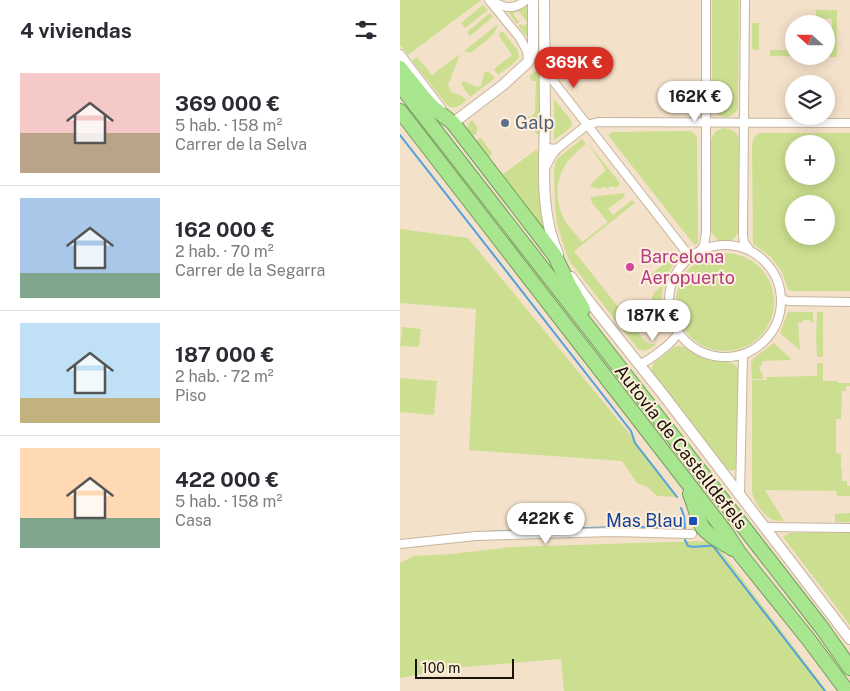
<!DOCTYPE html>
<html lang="es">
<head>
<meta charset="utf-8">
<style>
	body { margin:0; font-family:"Public Sans",sans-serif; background:#f7f7f7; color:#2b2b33; height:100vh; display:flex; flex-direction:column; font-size:19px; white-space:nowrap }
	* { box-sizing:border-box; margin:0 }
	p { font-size:16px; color:#7c7c81 }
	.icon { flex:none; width:28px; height:28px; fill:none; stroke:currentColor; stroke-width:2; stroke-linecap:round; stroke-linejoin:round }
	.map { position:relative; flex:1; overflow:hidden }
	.side { display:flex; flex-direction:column; background:#fff; width:400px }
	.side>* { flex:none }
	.needle { width:32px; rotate:291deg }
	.buttons { position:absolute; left:385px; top:15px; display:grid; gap:10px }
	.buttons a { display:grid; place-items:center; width:50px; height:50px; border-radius:50%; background:#fff; box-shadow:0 2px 12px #0003; font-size:25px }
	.scale { position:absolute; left:15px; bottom:12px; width:99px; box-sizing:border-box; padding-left:5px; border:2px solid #1a130a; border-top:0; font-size:14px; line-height:18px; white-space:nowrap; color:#1a130a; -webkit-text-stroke:4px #feefdb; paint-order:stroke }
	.price { position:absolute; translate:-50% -42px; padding:0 11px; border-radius:18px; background:#fff; color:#222; font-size:16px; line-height:32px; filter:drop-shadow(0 1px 2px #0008) }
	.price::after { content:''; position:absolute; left:50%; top:30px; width:15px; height:11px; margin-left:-8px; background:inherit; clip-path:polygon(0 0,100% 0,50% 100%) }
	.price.on { background:#d93025; color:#fff }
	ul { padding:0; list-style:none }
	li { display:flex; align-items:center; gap:15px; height:125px; padding:0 20px }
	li+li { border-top:1px solid #e1e1e2 }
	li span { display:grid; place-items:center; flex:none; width:140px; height:100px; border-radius:0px; color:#555 }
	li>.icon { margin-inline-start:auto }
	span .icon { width:60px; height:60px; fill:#fffc; stroke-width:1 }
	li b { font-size:21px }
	h2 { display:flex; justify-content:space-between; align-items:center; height:60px; padding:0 20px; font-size:21px }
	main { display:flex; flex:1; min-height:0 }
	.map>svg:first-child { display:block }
</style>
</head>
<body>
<main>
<section class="side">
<h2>4 viviendas<svg class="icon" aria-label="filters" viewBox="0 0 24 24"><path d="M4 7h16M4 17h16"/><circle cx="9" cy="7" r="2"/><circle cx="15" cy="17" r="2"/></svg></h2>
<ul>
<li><span style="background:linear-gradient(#f6c9c9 60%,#b9a48a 0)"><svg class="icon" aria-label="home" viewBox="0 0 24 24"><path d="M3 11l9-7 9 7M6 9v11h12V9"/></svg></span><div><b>369 000 €</b><p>5 hab. · 158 m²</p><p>Carrer de la Selva</p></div></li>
<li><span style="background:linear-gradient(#a9c7e8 75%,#7fa58c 0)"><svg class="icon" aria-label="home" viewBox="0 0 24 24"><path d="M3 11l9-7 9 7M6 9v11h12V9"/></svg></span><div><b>162 000 €</b><p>2 hab. · 70 m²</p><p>Carrer de la Segarra</p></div></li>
<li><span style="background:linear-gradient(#bfe0f5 75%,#c2b280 0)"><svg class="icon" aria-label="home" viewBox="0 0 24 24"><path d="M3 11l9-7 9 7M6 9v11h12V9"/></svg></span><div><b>187 000 €</b><p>2 hab. · 72 m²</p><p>Piso</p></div></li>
<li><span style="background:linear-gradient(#ffd9b3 70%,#7fa58c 0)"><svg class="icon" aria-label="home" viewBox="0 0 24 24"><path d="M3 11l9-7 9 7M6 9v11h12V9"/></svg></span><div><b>422 000 €</b><p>5 hab. · 158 m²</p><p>Casa</p></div></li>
</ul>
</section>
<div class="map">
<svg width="450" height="691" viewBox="0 0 450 691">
	<rect width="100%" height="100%" fill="#f4e1c9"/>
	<g fill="#ccdf90" fill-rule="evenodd">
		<path d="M0 0H81L8 55 0 45Z"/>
		<path d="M312 0H339L338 108C332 121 319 119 312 108Z"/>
		<path d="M127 4 128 35 127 37 118 26 121 24 123 26 128 23 118 11 113 14 119 22 117 24 108 12C116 11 121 10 127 4Z"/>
		<path d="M83 5 88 10 65 28 61 23Z"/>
		<path d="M416 10H437V57L370 56V50H394V56H426V50H432V19L416 18Z"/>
		<path d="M90 13 93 17 70 36 67 32Z"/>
		<path d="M352 23H359V50L352 49Z"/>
		<path d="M97 25 98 26 97 27 93 35 72 52 70 53 64 51Z"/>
		<path d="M100 32H103L118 51 119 57 114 63 98 75 94 69 112 55 99 36Z"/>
		<path d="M60 54 48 85 51 92 62 96 66 100C60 105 55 111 47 105L12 61 17 57 32 75Z"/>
		<path d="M141 67V136L137 134 123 115 131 117 135 113 136 81H131L130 76Z"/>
		<path d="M87 72H89L95 78 70 97 61 84 63 81 77 87 81 86 84 73Z"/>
		<path d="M154 99 171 120 172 125 169 129 154 140Z"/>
		<path d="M72 120C76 125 79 127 76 134L72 136C67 131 66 125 72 120Z"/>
		<path d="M324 128C334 129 339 134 339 143L338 232C332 246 318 245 311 231V141C313 133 316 130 324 128Z"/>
		<path d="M290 131 295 134 297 138 298 243 295 245 292 242 210 138 209 135 210 133 213 132Z"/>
		<path d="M359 133H450V291H392L388 290 382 272 371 257 353 244 352 146C353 140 354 136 359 133ZM394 144H426V176H394ZM394 204H426V236H394Z"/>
		<path d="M81 138 92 153 89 159 75 141Z"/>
		<path d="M182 139 186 144C179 150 171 156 166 164 154 181 155 206 167 224 171 230 178 236 182 242L208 222 192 203 190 197 224 193 225 196 208 209 213 215 232 200 235 203 174 251 245 341 250 344H256C249 349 246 353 238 349L170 262 167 256 157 224 155 208 154 169 156 161 158 158Z"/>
		<path d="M187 142 220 183 217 188 210 186 209 188 201 187V189L190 187 194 181 206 170Z"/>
		<path d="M136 150 142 155V198L144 227 143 229 102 175Z"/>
		<path d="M0 229 68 238 233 438 278 497 257 496 247 487 237 483 222 461 69 450 76 309 0 303Z"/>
		<circle cx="325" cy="302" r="49"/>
		<path d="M276 255C276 267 265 276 256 283L250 275Z"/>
		<path d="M263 285 261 305 263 322C258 315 248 304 253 295 255 291 260 288 263 285Z"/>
		<path d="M388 312H413V322H410V320H403V322L398 323 400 350 380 333Z"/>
		<path d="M417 312H423V357H417L416 337Z"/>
		<path d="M2 327 21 329 19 347 0 346Z"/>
		<path d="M374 343 391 359 390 360 362 361V366H359L360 372H362L363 379H352L351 363 353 359Z"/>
		<path d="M279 346 284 347 300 357 310 360 329 362 337 366 338 371 336 469C331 472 328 470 323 466L252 374V367L254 363 274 347Z"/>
		<path d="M417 363H423V381H437L438 383H450V386H446V391H442L441 419H436V453L441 454V470H442V481H447V486H450V496H437L436 491 365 490 384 521C380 521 375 521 371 519 364 516 353 500 352 492V380H366L367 377 417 376Z"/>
		<path d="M0 378 37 381 34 415 0 412Z"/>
		<path d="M450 513V522H435V514Z"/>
		<path d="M450 532V625L383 537 390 533Z"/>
		<path d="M298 541 315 543 427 691H164L161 659 54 668 0 678V563L14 556 52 554 113 547Z"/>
	</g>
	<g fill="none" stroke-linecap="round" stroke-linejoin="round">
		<g stroke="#53a1de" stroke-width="2">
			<path d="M0 135 231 431 235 443 277 497"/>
			<path d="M25 538C70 532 116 530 162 529 203 527 244 526 285 528L284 516 281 508"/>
			<path d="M285 540 288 546C297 548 305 545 313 546L425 691"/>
		</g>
		<defs>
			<g id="street">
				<path d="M89 0 120 38 127 51 128 60"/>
				<path d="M92 0C103 9 115 10 126 0"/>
				<path d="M345 0 343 236 344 242 349 249"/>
				<path d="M0 54 41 108"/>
				<path d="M145 65 154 82 290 257"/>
				<path d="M144 147 153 149 158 148 187 125 198 122 450 123"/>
				<path d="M145 168 152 155 158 148"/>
				<circle cx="325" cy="301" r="56"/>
				<path d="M301 250 304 245 306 233V0"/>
				<path d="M381 299 388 301 450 302"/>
				<path d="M240 364C249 361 274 342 278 333"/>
				<path d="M340 495 343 354"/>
				<path d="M364 527 450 528"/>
				<path d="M0 544 76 536 212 532 292 534"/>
			</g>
			<g id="secondary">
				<path d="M144 0C144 41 145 81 145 122 144 165 140 214 158 254"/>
				<path d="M53 123 103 85 128 62 131 56 133 48V0"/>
				<path d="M171 277 184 295 265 397 450 639"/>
			</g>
			<g id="highway">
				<path d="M0 68 24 98 32 107 53 123 143 240 155 256 169 285 183 309"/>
				<path d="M0 85 422 628 450 668"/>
				<path d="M0 111 280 473 327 534 340 554 409 640 447 691"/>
				<path d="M290 494C294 503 298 521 303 528 311 538 324 543 333 549"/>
			</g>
		</defs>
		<use href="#street" stroke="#c6b49c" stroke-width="10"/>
		<use href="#secondary" stroke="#c6b49c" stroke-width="12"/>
		<use href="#highway" stroke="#769c60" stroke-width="16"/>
		<use href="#street" stroke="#fff" stroke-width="8"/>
		<use href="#secondary" stroke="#fff" stroke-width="10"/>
		<use href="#highway" stroke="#a7e68e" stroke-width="14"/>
	</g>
	<circle fill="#5c6f8a" stroke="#feefdb" stroke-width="2" cx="105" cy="123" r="5"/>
	<circle fill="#d1479c" stroke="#feefdb" stroke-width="2" cx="230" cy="267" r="5"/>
	<rect fill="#1a4fb4" stroke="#feefdb" stroke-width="2" x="288" y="516" width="10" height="10" rx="2.5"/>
	<g text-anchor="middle" stroke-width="4" stroke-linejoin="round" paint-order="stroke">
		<g font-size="18" fill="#4e5e75" stroke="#feefdb" text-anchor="start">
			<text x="115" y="129">Galp</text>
		</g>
		<g font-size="18" fill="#b23c85" stroke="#feefdb" text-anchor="start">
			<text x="240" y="263">Barcelona<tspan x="240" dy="21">Aeropuerto</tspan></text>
		</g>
		<g font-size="18" fill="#1a130a" stroke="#feefdb">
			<text transform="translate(281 447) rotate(52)" y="6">Autovia de Castelldefels</text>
		</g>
		<g font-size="18" fill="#164399" stroke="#feefdb" text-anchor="end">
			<text x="283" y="527">Mas Blau</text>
		</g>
	</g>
</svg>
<div class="buttons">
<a><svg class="needle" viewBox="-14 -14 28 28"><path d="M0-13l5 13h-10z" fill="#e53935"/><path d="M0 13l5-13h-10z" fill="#7c7c81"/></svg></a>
<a><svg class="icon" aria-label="layers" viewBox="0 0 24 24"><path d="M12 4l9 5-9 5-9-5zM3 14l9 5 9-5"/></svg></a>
<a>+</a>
<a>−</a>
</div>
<div class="scale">100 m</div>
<b class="price on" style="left:174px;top:89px">369K €</b>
<b class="price" style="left:295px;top:123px">162K €</b>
<b class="price" style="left:253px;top:342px">187K €</b>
<b class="price" style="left:146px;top:545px">422K €</b>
</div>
</main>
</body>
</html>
